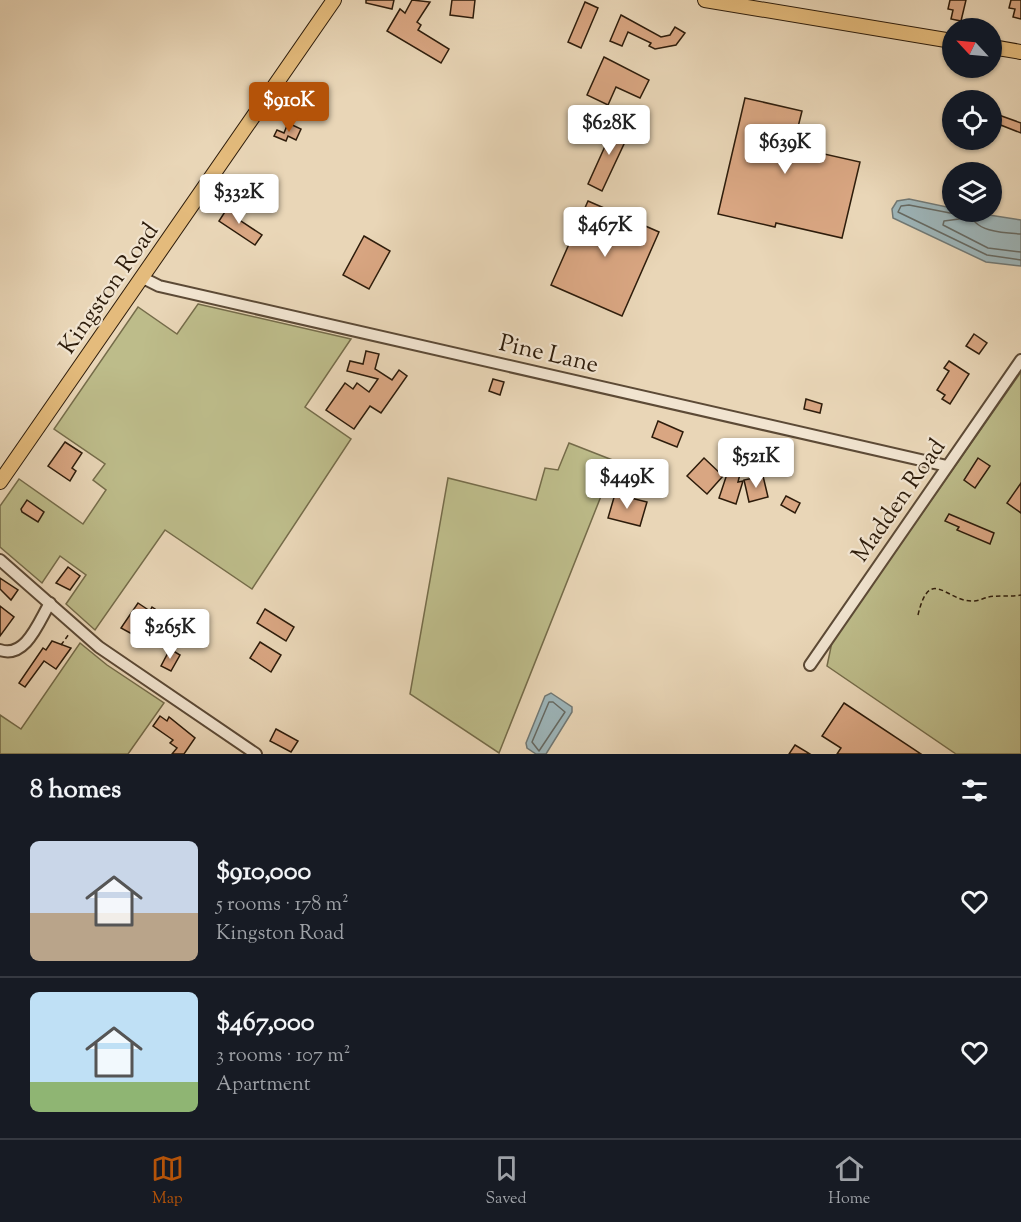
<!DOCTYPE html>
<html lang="en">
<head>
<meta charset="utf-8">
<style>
	body { margin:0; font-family:"Sorts Mill Goudy",serif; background:#20242c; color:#f1f3f6; height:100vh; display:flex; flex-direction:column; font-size:22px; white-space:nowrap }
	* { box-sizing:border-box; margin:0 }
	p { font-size:20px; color:#9ea1a6 }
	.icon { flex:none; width:33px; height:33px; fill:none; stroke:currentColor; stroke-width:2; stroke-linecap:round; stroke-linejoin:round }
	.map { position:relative; height:754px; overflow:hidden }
	.panel { display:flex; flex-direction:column; background:#171b24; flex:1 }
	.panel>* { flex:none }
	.needle { width:39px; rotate:296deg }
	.controls { position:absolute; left:942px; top:18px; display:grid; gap:12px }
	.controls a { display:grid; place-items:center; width:60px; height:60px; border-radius:50%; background:#171b24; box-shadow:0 2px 4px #0004; font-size:30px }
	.price { position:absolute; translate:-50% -51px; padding:0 14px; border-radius:6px; background:#fff; color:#222; font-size:20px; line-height:39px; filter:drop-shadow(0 2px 3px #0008) }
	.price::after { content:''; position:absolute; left:50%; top:36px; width:18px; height:14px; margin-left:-9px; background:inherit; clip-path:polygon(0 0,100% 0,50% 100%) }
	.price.on { background:#b45309; color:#fff }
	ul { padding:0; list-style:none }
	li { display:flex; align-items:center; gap:18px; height:150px; padding:0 30px }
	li+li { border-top:2px solid #363941 }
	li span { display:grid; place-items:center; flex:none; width:168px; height:120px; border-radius:9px; color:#555 }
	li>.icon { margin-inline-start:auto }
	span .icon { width:72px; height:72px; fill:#fffc; stroke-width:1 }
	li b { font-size:26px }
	h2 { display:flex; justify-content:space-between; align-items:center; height:72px; padding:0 30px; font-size:26px }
	.tabs { display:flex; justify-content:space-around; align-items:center; height:84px; border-top:2px solid #363941; background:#171b24; font-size:16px; color:#9ea1a6 }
	.tabs a { display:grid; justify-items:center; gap:3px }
	.tabs .on { color:#b45309 }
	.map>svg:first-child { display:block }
</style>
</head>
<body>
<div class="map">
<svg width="1021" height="754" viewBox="0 0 1021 754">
	<rect width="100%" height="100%" fill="#e9d6b7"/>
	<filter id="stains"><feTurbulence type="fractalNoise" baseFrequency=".00333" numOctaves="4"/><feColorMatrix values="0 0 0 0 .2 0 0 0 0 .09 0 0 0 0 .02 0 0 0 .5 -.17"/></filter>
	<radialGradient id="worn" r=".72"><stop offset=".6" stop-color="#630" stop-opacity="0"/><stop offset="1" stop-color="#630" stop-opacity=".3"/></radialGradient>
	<g fill="#bdbc8a" stroke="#756c4a" stroke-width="1.5">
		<path d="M198 304 351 339 305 407 351 439 252 589 165 530 95 630 66 604 86 575 60 556 42 583 0 547V506L19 479 83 524 106 490 93 480 105 464 54 429 138 307 177 334Z"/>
		<path d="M1021 372V754H956L827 666 832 642Z"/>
		<path d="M569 443 615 461 499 753 410 694 448 478 536 500 545 468 558 470Z"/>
		<path d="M80 643 107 665 164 703 128 754H0V715L21 729Z"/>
	</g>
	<g fill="#9db6bb" stroke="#707875" stroke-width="1.5">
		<path d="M909 199 952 208V212H970L1021 220V266L986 262 893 218 892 209 897 201Z"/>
		<path d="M551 693 572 707V712L546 754H536L527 748 526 743 545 696Z"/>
	</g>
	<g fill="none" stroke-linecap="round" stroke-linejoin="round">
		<g stroke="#656963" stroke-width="1.5">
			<path d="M956 212 950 213 909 205 901 206 898 212 987 255 1021 260"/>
			<path d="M965 212 959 219 944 221 943 225 988 248 1021 252"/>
			<path d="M970 212C973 232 1004 233 1021 234"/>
			<path d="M549 702H553L565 712 539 751 532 742Z"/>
		</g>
	</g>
	<g fill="#d9a682" stroke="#2d1c0b" stroke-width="1.5">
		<path d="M366 0H394L392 9 366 3Z"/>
		<path d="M412 0 430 2 417 22 421 25 418 30 449 49 441 63 387 31 400 9 405 13Z"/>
		<path d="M452 0H475L473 18 450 15Z"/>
		<path d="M950 0H966L961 21 951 19 953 10 948 9Z"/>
		<path d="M1011 0H1021V19L1013 17 1015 9 1009 8Z"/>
		<path d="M585 2 598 8 581 48 568 42Z"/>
		<path d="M621 15 661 37 670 35 675 27 685 33 676 45 655 49 649 46 651 43 628 32 622 46 610 41Z"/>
		<path d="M604 57 649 80 640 98 616 87 608 105 587 95Z"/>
		<path d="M745 98 802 111 793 147 860 162 842 238 776 223 775 227 718 214Z"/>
		<path d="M996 114 1021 123V133L993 122Z"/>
		<path d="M616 122 631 129 602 191 588 184Z"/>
		<path d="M288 123 301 129 296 140 288 136 286 141 274 136 277 130 284 133Z"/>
		<path d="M253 177 266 184 255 203 242 196Z"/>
		<path d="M588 201 659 232 622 316 551 285Z"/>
		<path d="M230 204 243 212 238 219 262 235 255 245 219 221Z"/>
		<path d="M364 236 390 251 369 289 343 275Z"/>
		<path d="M974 334 987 343 979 354 966 346Z"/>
		<path d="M366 351 379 354 375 369 392 380 399 370 407 376 381 413 370 406 354 429 326 410 345 383 353 389 357 383 369 392 378 379 347 371 350 361 363 364Z"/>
		<path d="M949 361 969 374 950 404 942 399 945 395 937 390 949 371 944 368Z"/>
		<path d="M493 379 504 382 500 395 489 391Z"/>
		<path d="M806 399 822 404 820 413 804 409Z"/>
		<path d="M658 421 683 432 677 447 652 437Z"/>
		<path d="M65 442 82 453 72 468 76 471 70 481 48 466Z"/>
		<path d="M704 458 723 476 707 494 687 476Z"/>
		<path d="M978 458 990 466 975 488 964 480Z"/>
		<path d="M729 468 741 470 738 482 743 481 736 504 719 498Z"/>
		<path d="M763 476 768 497 749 502 744 480Z"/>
		<path d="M1021 483V513L1007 503Z"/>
		<path d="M615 494 647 502 640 526 608 518Z"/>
		<path d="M786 496 800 503 795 513 781 505Z"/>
		<path d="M27 500 44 512 38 522 22 512 21 509Z"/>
		<path d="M949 514 994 533 990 544 957 530 959 527 945 521Z"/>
		<path d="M68 567 80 576 70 590 56 583Z"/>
		<path d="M0 578 18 590 11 600 0 589Z"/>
		<path d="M138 603 150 611 152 607 161 613 143 640 121 628Z"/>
		<path d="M0 606 14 617 0 636Z"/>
		<path d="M265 609 294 627 286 641 257 623Z"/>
		<path d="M52 641 71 648 56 669 44 661 25 687 19 683 43 648 46 650Z"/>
		<path d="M260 642 281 655 271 672 250 658Z"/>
		<path d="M170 649 180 655 171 671 161 666Z"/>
		<path d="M844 703 921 754H837L841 748 822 736Z"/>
		<path d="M160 716 167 721 169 717 195 738 184 754H172L177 748 170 743 173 740 153 726Z"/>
		<path d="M276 729 298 741 291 752 270 741Z"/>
		<path d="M795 745 810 754H789Z"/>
	</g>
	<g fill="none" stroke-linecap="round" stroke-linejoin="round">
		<defs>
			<g id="minor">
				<path d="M143 278 159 286 947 466"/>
				<path d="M0 560 99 647 256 754"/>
				<path d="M0 650C26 659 39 621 50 603"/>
				<path d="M810 665 1021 360"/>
			</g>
			<g id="major">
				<path d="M705 0 952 41"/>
				<path d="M992 47 1021 52"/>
				<path d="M0 482 334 0"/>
			</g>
		</defs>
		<use href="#minor" stroke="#5c4a36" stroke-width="14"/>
		<use href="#major" stroke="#2d1c0b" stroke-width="16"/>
		<g stroke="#2d1c0b" stroke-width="1.5" stroke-dasharray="4.5 3" stroke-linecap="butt">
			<path d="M918 615C930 564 947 603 974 601 979 601 984 598 988 597 999 595 1010 597 1021 595"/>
			<path d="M61 645 69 634"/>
		</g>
		<use href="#minor" stroke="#f1e4d0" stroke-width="10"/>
		<use href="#major" stroke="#e4bb7c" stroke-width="14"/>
	</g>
	<g text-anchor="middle" stroke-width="4.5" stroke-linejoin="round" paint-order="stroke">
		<g font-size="24" fill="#2d1c0b" stroke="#f1e4d0">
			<text transform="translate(108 288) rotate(-55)" y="8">Kingston Road</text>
			<text transform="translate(549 353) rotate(13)" y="8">Pine Lane</text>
			<text transform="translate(898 500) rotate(-55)" y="8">Madden Road</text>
		</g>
	</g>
	<rect width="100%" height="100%" filter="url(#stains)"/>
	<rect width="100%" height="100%" fill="url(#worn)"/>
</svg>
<div class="controls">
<a><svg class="needle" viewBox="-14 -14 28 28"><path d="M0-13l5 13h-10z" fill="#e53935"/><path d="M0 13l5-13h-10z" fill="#9ea1a6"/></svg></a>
<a><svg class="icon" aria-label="locate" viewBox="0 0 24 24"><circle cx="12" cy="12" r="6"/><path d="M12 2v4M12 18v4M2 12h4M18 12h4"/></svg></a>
<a><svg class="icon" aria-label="layers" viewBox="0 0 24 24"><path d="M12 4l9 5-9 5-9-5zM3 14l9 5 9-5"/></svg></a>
</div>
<b class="price on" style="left:289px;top:133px">$910K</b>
<b class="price" style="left:609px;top:156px">$628K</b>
<b class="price" style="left:785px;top:175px">$639K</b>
<b class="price" style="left:239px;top:225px">$332K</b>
<b class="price" style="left:605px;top:258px">$467K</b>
<b class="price" style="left:756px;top:489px">$521K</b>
<b class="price" style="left:627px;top:510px">$449K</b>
<b class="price" style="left:170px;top:660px">$265K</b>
</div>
<section class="panel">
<h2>8 homes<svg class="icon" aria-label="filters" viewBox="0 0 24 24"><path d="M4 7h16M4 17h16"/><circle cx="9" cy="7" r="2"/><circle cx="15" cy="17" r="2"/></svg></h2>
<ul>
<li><span style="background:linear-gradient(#c9d6e8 60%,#b9a48a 0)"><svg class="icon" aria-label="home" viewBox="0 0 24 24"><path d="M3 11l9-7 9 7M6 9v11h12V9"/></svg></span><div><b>$910,000</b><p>5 rooms · 178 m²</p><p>Kingston Road</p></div><svg class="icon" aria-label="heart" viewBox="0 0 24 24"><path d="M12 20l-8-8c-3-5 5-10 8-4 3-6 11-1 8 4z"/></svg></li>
<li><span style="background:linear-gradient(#bfe0f5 75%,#8fb573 0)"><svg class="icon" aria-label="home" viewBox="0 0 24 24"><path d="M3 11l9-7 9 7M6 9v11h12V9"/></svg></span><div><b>$467,000</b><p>3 rooms · 107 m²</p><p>Apartment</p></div><svg class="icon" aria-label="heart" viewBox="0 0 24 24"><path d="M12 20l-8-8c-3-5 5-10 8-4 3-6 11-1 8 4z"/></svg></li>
</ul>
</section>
<nav class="tabs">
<a class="on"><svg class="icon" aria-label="map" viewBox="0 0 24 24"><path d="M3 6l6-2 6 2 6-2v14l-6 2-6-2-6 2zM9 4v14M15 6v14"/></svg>Map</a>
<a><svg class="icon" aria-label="saved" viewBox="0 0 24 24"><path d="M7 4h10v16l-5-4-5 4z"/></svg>Saved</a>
<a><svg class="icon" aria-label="home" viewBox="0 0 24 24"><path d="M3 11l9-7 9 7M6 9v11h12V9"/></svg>Home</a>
</nav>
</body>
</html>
